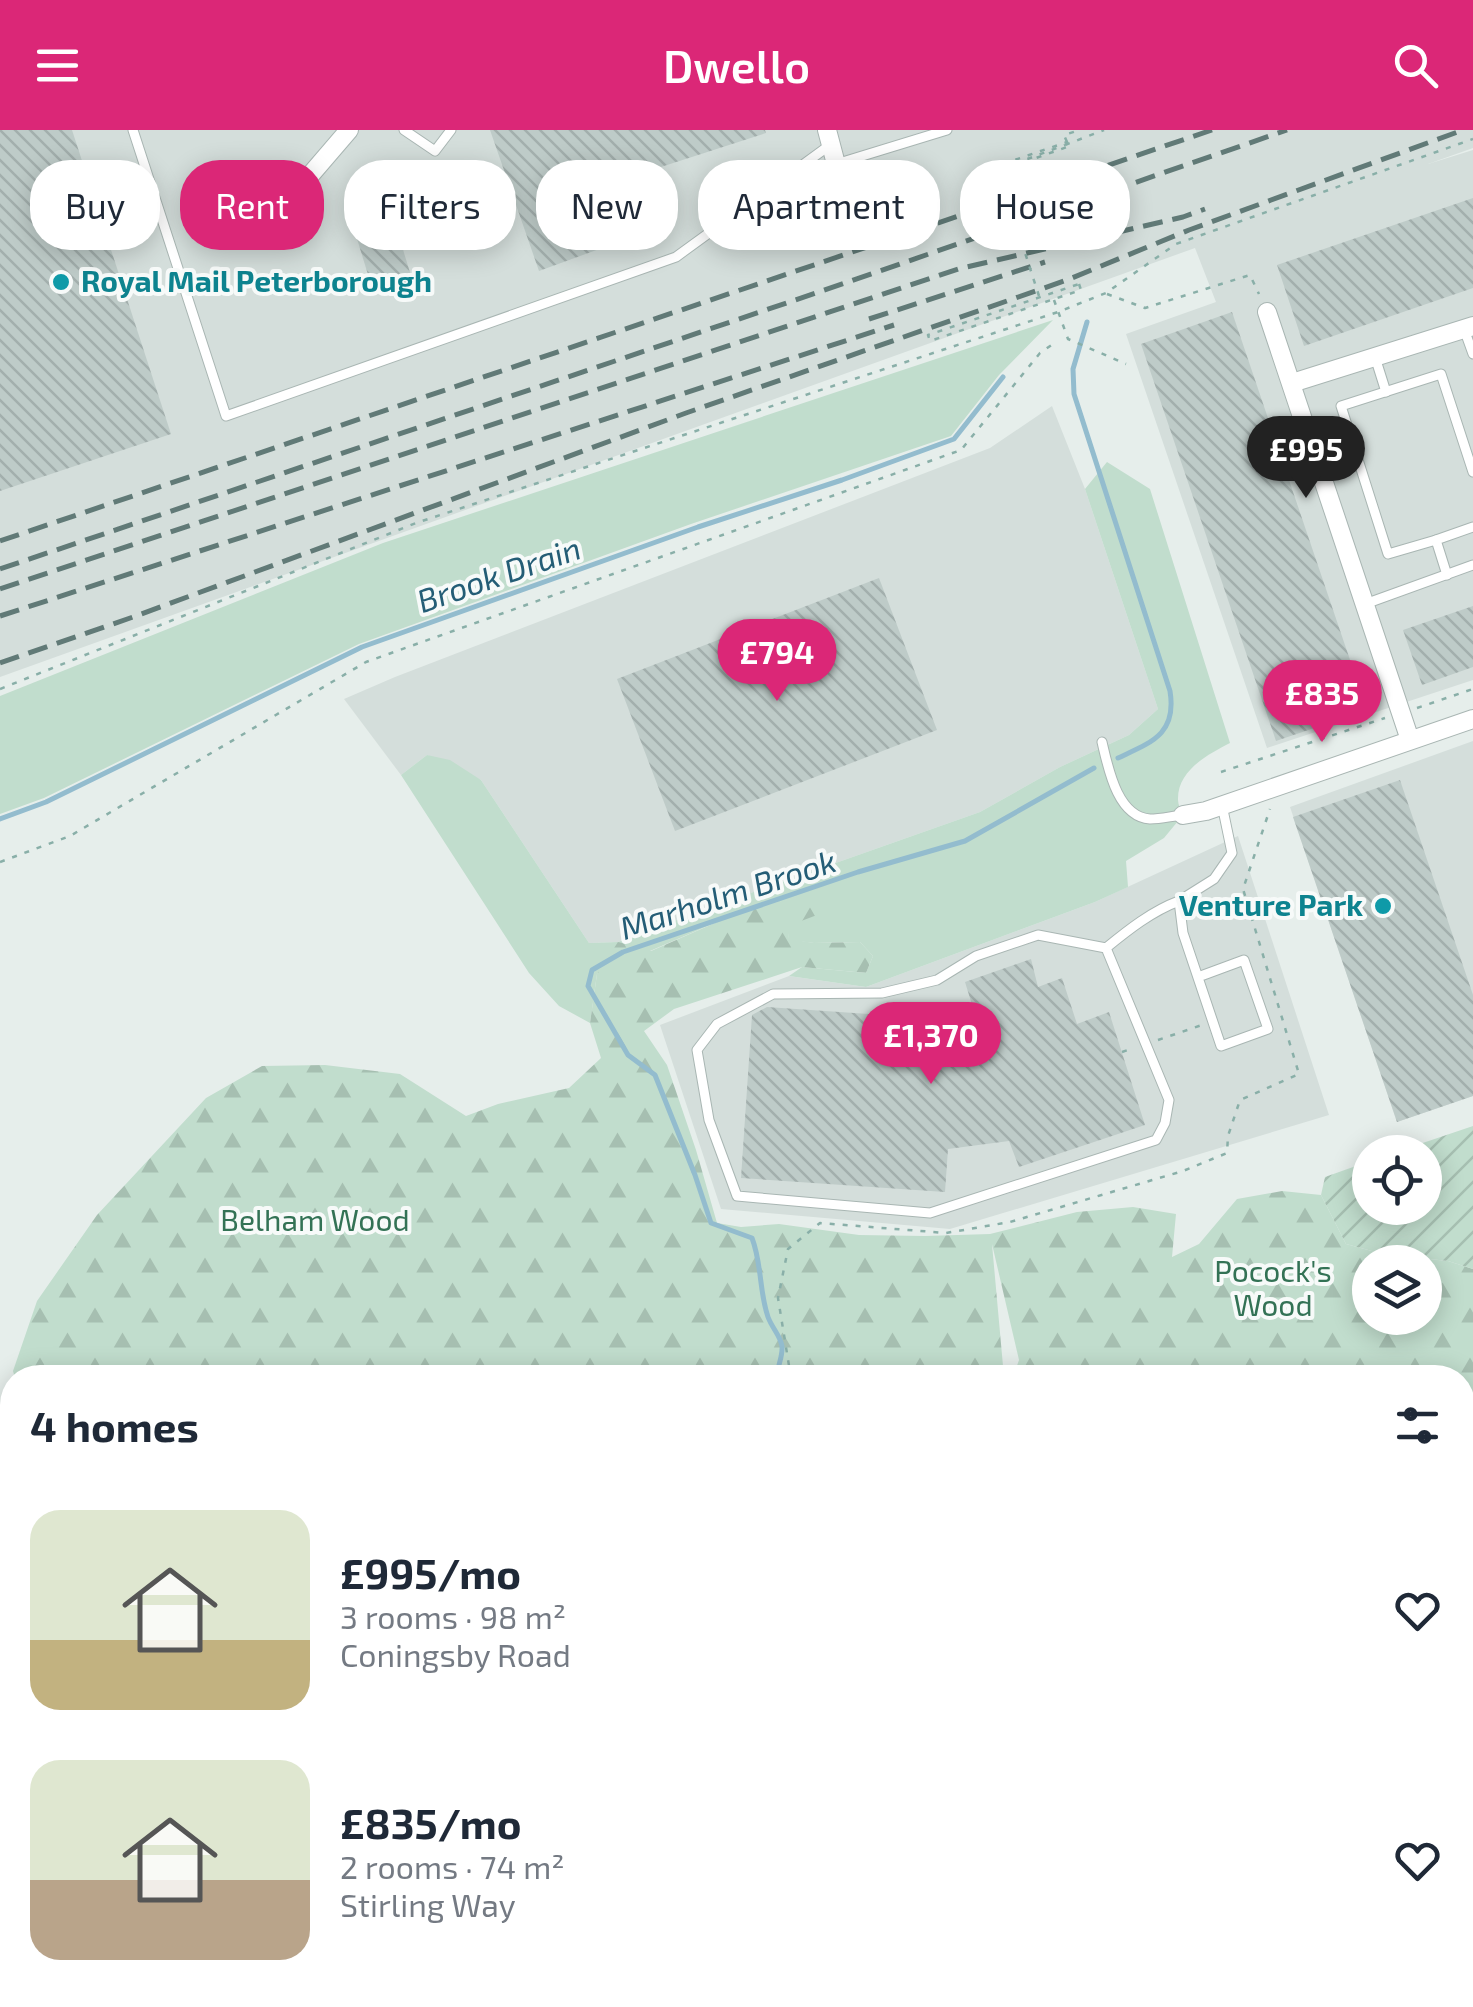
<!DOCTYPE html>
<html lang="en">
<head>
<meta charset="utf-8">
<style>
	body { margin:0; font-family:"Exo 2",sans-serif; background:#f6f6f7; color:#1f2937; height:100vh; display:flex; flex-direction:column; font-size:38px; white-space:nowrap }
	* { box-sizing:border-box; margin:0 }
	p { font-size:32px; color:#747a83 }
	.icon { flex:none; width:55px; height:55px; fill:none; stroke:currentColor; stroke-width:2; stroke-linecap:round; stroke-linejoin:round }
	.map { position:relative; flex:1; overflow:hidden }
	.details { position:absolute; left:0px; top:1235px; width:1475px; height:642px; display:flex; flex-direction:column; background:#fff; border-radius:40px 40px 0 0; box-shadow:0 5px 25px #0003 }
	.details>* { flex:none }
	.top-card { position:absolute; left:30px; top:30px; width:1415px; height:90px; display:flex; gap:20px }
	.controls { position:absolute; left:1352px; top:1005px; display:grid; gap:20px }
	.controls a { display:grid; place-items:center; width:90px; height:90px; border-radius:50%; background:#fff; box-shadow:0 5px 25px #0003; font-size:50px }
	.price { position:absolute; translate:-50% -85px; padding:0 22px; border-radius:35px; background:#db2777; color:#fff; font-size:32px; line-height:65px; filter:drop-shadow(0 2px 5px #0008) }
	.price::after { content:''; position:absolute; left:50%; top:60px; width:30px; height:22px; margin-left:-15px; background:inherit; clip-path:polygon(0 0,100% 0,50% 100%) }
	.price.selected { background:#222; color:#fff }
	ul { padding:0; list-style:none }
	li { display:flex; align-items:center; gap:30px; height:250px; padding:0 30px }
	li span { display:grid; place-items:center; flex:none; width:280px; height:200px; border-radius:30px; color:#555 }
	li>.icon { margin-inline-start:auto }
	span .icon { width:120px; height:120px; fill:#fffc; stroke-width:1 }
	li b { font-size:42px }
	h2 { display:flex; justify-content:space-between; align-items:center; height:120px; padding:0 30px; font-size:42px }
	.chip { padding:0 35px; border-radius:40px; background:#fff; box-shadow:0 5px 25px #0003; font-size:35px; line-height:90px }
	.chip.selected { background:#db2777; color:#fff }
	header { display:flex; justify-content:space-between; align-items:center; height:130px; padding:0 30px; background:#db2777; color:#fff; font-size:45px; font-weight:600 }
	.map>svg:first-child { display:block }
</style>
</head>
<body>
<header><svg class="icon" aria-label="menu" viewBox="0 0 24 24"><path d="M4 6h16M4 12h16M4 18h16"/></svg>Dwello<svg class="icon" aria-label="search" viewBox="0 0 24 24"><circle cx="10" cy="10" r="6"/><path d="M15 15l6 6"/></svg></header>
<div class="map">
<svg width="1473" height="1877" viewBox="0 0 1473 1877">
	<defs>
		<pattern id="forest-firs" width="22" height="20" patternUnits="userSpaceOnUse" patternTransform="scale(2.5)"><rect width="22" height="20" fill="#c1ddcd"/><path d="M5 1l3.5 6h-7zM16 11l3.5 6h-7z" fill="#a6bfb1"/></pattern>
		<pattern id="park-tufts" width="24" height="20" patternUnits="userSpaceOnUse" patternTransform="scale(2.5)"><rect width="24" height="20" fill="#c1ddcd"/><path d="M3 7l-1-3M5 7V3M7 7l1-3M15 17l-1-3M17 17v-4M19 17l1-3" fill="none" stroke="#a6bfb1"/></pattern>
		<pattern id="garden-furrows" width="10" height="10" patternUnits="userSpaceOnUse" patternTransform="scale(2.5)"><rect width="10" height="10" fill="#c1ddcd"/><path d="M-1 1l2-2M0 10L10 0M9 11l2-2" fill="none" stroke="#a6bfb1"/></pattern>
		<pattern id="building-back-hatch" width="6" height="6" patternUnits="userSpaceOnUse" patternTransform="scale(2.5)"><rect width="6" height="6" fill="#becbc8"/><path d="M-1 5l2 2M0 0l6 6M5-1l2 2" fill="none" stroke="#a3afad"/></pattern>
	</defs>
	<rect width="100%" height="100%" fill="#e6eeeb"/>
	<g fill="#d4dedb">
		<path d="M0 0H1473V18L1428 34 1473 20V550L1267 618 1126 204 1216 172 1195 118 0 547Z"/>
		<path d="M1052 276 1085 359 1158 579 1129 605 1060 637 980 682 714 776 618 812 589 813 481 650 427 625 401 645 344 569 395 547 990 318Z"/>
		<path d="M1473 611V966L1397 992 1290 677Z"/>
		<path d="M1238 706 1329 985 950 1099 721 1079 660 895 789 846 866 857 1095 772Z"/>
	</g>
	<g fill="#c1ddcd">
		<path d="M1053 190 999 245 951 306 691 394 359 514 44 668 0 684V566L383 413Z"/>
		<path d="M1107 332 1150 359 1230 613C1209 624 1177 640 1178 670 1178 675 1181 680 1183 685L1164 708 1126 731 1128 757 1095 772 866 857 789 846 802 837 866 843 873 826 860 812 814 813 789 810 787 796 815 765 749 778 597 844 590 893 559 876 529 843 401 645 427 625 450 630 481 650 589 813 618 812 714 776 980 682 1060 637 1129 605 1158 579 1085 359Z"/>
	</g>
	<g fill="url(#forest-firs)" fill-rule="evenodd">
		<path d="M815 764 817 785 788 796 789 809 814 813 860 812 873 826 866 843 802 837 674 879 644 901 667 935 696 1020 717 1093 741 1097 779 1094 859 1105 925 1106 990 1104 1077 1082 1133 1077 1176 1084 1172 1127 1199 1114 1237 1069 1282 1061 1321 1065 1346 1114 1383 1124 1448 1131 1473 1139V1470L1463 1491 1462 1248 1013 1247 1019 1230 992 1114 1004 1247 15 1248 13 1241 37 1171 97 1085 206 968 262 936 325 935 400 944 466 986 498 974 569 958 601 928 590 893 597 844 618 812 651 821 749 778ZM1370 1132H1425V1188H1370Z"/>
		<path d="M203 1865H816L815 1877H211Z"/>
		<path d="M1222 1865H1281L1275 1877H1244Z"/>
	</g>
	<path fill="url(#park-tufts)" d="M1473 1470V1877H1275L1281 1865H1462V1491Z"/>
	<path fill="url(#garden-furrows)" d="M1473 996V1139L1448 1131 1383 1124 1346 1114 1321 1065 1325 1047 1370 1031V1078H1425V1022H1396Z"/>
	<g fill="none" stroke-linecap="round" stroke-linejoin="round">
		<g stroke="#93bcce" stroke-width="5">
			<path d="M1087 192 1073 239 1074 264 1170 561C1177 604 1152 612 1118 628"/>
			<path d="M0 689 46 672 362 517 698 397 842 350 954 309 1003 247"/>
			<path d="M777 1248C777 1236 783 1227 782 1216 780 1205 772 1198 768 1187 759 1161 762 1134 752 1108L711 1093 695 1045 655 945 628 925 588 856 592 840 623 822 858 742 965 711 1094 638"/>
			<path d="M815 1877V1865"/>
		</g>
	</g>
	<g fill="url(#building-back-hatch)">
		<path d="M0 0H72L171 304 0 361Z"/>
		<path d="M490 0H765L766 3 605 55 624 110 539 141Z"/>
		<path d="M386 64 412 149 373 161 347 76Z"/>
		<path d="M1473 68V158L1304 216 1277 135Z"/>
		<path d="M1232 182 1367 580 1276 611 1141 214Z"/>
		<path d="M879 448 937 600 675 701 617 549Z"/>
		<path d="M1473 476V537L1422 555 1403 500Z"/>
		<path d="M1400 650 1473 865V966L1397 992 1293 687Z"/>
		<path d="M1031 829 1038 857 1062 848 1077 894 1109 882 1145 995 1019 1037 1009 1011 948 1019 945 1062 741 1048 752 885 767 877 912 887 910 916 949 918 938 890 973 878 965 852Z"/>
	</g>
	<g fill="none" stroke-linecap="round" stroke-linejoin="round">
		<defs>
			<g id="lane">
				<path d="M133 0 226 286 676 127 830 15"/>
				<path d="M404 0 435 21 451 0"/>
				<path d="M836 34 947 0"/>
				<path d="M1464 199 1473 224"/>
				<path d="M1375 227 1386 262"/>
				<path d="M1436 410 1388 424 1341 276 1441 244 1473 342"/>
				<path d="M1447 445 1436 410 1473 397"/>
				<path d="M1365 474 1473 435"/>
				<path d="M1102 612C1108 637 1117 687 1150 689 1161 689 1172 686 1183 685"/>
				<path d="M1106 818 1038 805 976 826 937 850 882 863 773 864 717 894 697 920 709 990 737 1066 930 1083 1156 1010 1165 993 1169 970 1106 818C1128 800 1152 781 1179 771"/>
				<path d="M1198 847 1244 830 1268 899 1221 916 1183 803 1179 771 1214 749 1232 723 1222 675"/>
				<path d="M1462 1471 1473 1472"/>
				<path d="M1462 1752 1473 1761"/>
			</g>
			<g id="street">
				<path d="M827 0 836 34"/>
				<path d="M286 103 282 89 288 71 349 0"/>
				<path d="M1267 182 1410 610"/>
				<path d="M1292 253 1473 196"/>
				<path d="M1183 685 1206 681 1473 589"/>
			</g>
		</defs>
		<use href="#lane" stroke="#a9b6b3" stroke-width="11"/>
		<use href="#street" stroke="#a9b6b3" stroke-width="20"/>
		<g stroke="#89afa8" stroke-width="2.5" stroke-dasharray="5 8" stroke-linecap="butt">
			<path d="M1067 12 1064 5 1080 0"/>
			<path d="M1065 15 1104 0"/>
			<path d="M1079 154 1081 160 1066 165 930 211 928 205Z"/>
			<path d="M1107 164 1145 178 1250 145 1259 164"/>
			<path d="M1054 170 1068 209 1126 234"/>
			<path d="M0 559 416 393 1058 182 1106 163 1176 114 1473 9"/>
			<path d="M1417 578 1473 559"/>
			<path d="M1221 642 1385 588"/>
			<path d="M0 732 70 706 366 532 961 320 1040 223 1053 214"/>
			<path d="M1158 910 1202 895"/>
			<path d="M1122 922 1131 919"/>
			<path d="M791 1248 778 1168 788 1119 820 1093 946 1103 1010 1092 1183 1041 1227 1023 1228 1006 1240 970 1299 944 1243 759 1270 679"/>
			<path d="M644 1865 648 1877"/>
			<path d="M0 1873 12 1862"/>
			<path d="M829 1877 830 1865"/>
		</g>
		<use href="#lane" stroke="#fff" stroke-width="9"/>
		<use href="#street" stroke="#fff" stroke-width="18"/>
		<g stroke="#617a77" stroke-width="5" stroke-dasharray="20 10" stroke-linecap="butt">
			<path d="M869 189 1045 132"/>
			<path d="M0 411 1212 0"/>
			<path d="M0 439 819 162 1287 0"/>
			<path d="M0 459 958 139 1183 87 1205 79"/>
			<path d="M0 486 894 195"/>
			<path d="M0 533 133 487 686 283 1067 150 1189 100 1463 0"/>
		</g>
		<g stroke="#89afa8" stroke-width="2.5" stroke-dasharray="5 8" stroke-linecap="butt">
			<path d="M1001 38 1002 40 1067 17"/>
			<path d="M1003 38 1065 15"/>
			<path d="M1039 166 997 36 1067 12 1068 16"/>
		</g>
	</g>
	<g fill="#0f9aa8" stroke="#f7faf9" stroke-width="4">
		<circle cx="61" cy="152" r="10"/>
		<circle cx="1383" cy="776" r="10"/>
	</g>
	<g text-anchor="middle" stroke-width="8" stroke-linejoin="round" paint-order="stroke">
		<g font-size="30" font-weight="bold" fill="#0d838f" stroke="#f7faf9" text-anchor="start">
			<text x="81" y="162">Royal Mail Peterborough</text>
			<text x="1363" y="786" text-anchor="end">Venture Park</text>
		</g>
		<g font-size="30" fill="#337255" stroke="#f7faf9">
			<text x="315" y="1101">Belham Wood</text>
			<text x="1273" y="1152">Pocock's<tspan x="1273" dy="34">Wood</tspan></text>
		</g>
		<g font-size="32" font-style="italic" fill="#245d76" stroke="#f7faf9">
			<text transform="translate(499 445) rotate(-19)" y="11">Brook Drain</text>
			<text transform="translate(728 765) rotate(-18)" y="11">Marholm Brook</text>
		</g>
	</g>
</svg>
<div class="controls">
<a><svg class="icon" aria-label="locate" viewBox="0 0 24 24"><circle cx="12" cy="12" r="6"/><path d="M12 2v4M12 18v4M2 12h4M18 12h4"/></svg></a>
<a><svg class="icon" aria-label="layers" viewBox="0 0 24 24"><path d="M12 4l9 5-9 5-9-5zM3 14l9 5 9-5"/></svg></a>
</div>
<b class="price selected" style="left:1306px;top:371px">£995</b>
<b class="price" style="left:777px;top:574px">£794</b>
<b class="price" style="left:1322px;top:615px">£835</b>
<b class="price" style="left:931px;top:957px">£1,370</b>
<div class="top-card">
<a class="chip">Buy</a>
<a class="chip selected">Rent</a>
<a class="chip">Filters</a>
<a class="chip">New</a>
<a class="chip">Apartment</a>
<a class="chip">House</a>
</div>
<section class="details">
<h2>4 homes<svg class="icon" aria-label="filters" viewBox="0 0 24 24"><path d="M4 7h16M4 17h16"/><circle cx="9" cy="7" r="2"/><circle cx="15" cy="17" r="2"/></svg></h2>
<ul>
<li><span style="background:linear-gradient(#dfe7d0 65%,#c2b280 0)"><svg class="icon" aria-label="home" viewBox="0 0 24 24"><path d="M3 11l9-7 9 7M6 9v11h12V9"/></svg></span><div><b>£995/mo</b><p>3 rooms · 98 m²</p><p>Coningsby Road</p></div><svg class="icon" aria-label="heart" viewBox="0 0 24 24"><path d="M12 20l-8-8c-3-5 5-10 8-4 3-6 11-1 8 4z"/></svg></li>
<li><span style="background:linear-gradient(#dfe7d0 60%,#b9a48a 0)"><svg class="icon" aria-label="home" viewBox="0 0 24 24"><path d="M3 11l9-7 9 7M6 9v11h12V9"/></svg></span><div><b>£835/mo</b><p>2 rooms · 74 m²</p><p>Stirling Way</p></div><svg class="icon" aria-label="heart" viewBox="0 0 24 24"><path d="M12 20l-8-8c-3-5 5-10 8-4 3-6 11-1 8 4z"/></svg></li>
</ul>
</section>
</div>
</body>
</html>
